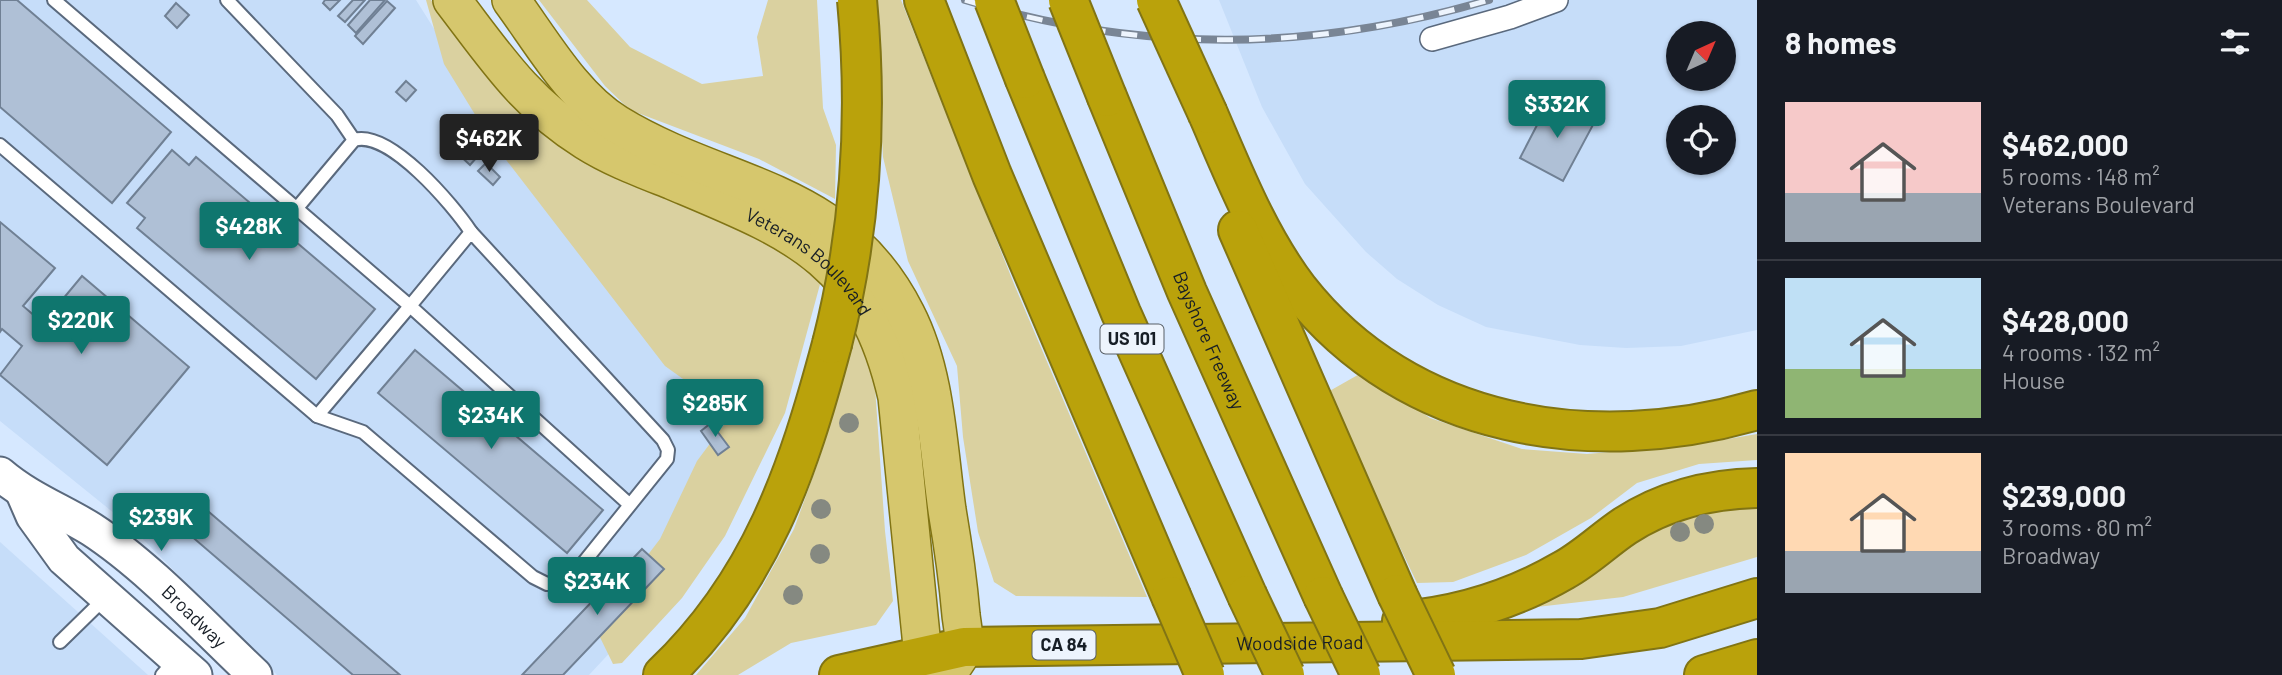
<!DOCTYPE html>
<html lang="en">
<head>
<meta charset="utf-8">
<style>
	body { margin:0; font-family:Barlow,sans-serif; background:#20242c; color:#f1f3f6; height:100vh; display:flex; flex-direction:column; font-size:26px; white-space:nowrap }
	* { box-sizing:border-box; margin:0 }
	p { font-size:23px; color:#9ea1a6 }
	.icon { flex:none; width:38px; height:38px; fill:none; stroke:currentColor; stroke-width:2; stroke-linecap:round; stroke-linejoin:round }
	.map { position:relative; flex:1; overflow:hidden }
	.details { display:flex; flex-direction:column; background:#171b24; width:525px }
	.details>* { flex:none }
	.needle { width:46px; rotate:44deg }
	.fabs { position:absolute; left:1666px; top:21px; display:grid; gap:14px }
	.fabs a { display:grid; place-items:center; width:70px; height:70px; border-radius:50%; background:#171b24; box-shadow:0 2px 5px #0004; font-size:35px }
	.price { position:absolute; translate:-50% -60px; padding:0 16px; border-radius:7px; background:#0f766e; color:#fff; font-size:23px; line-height:46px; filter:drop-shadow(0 2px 4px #0008) }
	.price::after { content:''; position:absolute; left:50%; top:42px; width:21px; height:16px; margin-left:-10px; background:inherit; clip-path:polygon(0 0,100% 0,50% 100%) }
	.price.current { background:#222; color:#fff }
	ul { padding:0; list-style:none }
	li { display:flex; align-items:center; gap:21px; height:175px; padding:0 28px }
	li+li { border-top:2px solid #363941 }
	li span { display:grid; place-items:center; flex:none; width:196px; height:140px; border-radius:0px; color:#555 }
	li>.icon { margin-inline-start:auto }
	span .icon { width:84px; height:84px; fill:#fffc; stroke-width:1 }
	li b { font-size:30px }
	h2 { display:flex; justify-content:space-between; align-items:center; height:84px; padding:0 28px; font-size:30px }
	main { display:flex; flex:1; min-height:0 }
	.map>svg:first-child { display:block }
</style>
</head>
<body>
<main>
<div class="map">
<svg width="1757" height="675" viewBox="0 0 1757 675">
	<rect width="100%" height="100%" fill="#d6e8ff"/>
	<g fill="#c6ddf9" fill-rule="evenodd">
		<path d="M0 0H416L480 102 749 451 701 555 589 675H277L130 526 0 421Z"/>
		<path d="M1219 0H1757V330L1681 346 1626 348 1580 345 1486 327 1438 305 1397 279 1366 252 1305 184 1262 107ZM1678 33H1724V79H1678ZM1678 117H1724V163H1678Z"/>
		<path d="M0 542 148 675H0Z"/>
	</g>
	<g fill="#dad1a0">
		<path d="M426 0H431L491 82 582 161 729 221 795 257 822 277 785 413 725 536 682 598 622 663 613 664 594 625 660 539 697 461 732 414 665 366 490 139 444 64Z"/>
		<path d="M539 0H587L630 47 702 84 763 76 757 37 768 0H817L823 108 836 145 835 199 759 159 630 110 605 86Z"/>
		<path d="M877 0H901L1014 284 1147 597 1016 596 994 582 978 532 963 437 957 366 908 261 883 157 874 8Z"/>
		<path d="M853 317 875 387 885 531 893 601 876 625 791 643 738 675H696L745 618 794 529 820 457Z"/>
		<path d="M1363 372 1430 418 1522 449 1587 454 1693 445 1757 434V460L1699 464 1637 483 1591 518 1526 555 1453 582 1417 583 1326 393Z"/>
		<path d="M1757 500V557L1623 597 1520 609 1665 512Z"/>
	</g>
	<g fill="#afc0d6" stroke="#708094" stroke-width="2">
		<path d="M0 0H17L171 132 112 203 0 107Z"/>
		<path d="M325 0H340L330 10 323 3Z"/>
		<path d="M353 0H365L345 22 338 16Z"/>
		<path d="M370 0H385L356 33 348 25Z"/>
		<path d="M387 1 395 8 363 44 355 36Z"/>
		<path d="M176 3 189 15 177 28 165 16Z"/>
		<path d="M406 81 416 90 406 101 396 92Z"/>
		<path d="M1550 100 1594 123 1563 181 1520 158Z"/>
		<path d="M461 142 477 157 470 165 454 150Z"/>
		<path d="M172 150 189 165 196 157 375 309 316 379 137 228 145 218 127 203Z"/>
		<path d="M486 163 500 177 493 185 478 171Z"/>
		<path d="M0 222 55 268 23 306 43 323 82 276 189 367 107 465 0 375 22 346 2 329 0 332Z"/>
		<path d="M415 350 603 510 567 553 378 393Z"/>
		<path d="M711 423 729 447 718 455 701 431Z"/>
		<path d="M209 512 400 675H353L190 535Z"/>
		<path d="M642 549 664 569 563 675H522Z"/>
	</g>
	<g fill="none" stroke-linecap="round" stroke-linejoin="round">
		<defs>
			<g id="lane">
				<path d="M227 0 337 115 354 140"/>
				<path d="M0 145 317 416 410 306 54 0"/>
				<path d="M297 208 354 140C389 129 453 205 471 232"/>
				<path d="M317 416 363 432 533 577 547 584 572 577 667 459 668 450 663 440 471 232 410 306 630 505"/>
				<path d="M60 642 105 598"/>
				<path d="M162 675 177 658"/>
			</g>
			<path id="street" d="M1432 39 1510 17 1556 0"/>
			<g id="secondary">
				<path id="s1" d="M0 474C28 498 60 510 91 529 148 566 205 628 255 675"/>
				<path d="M23 493 33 516 64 559 195 675"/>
			</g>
			<g id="primary">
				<path id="s2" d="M452 0C495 56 524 102 586 141 613 158 643 169 673 181 794 232 865 257 897 397L923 656 930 675"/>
				<path d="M511 0C542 42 572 96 617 124 725 190 841 185 906 314 936 372 938 446 947 510 953 545 958 580 961 615 962 624 965 638 964 647 962 655 952 666 948 674"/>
			</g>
			<g id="highway">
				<path d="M924 0 992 175 1171 596"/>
				<path d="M1025 79 1121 313 1247 595"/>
				<path id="s3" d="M1107 97 1187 292 1323 596"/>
				<path d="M1208 114C1234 174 1258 236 1298 289 1408 429 1593 458 1757 410"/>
				<path d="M1238 230 1397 594"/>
				<path d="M1402 621C1459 616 1514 599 1564 570 1586 558 1604 540 1625 526 1665 500 1709 489 1757 488"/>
				<path d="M663 675C761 582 798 471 832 344"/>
				<path id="s4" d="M839 675 964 647 1581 639 1660 628 1757 598"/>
				<path d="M1704 675 1757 659"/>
			</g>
		</defs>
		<use href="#lane" stroke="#5a697d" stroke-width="16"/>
		<use href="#street" stroke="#5a697d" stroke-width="26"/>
		<use href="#secondary" stroke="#5a697d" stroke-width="37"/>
		<use href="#primary" stroke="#817414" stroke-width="40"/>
		<use href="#highway" stroke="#817414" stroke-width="42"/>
		<use href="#lane" stroke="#fff" stroke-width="12"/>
		<use href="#street" stroke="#fff" stroke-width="23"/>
		<use href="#secondary" stroke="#fff" stroke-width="33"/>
		<use href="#primary" stroke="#d6c76d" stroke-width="37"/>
		<use href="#highway" stroke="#baa20b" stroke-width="38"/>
		<defs>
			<path id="rail" d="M965 0C1143 54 1312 52 1489 0"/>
		</defs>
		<use href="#rail" stroke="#798595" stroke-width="8"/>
		<use href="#rail" stroke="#edf4fd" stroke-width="5" stroke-dasharray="16" stroke-linecap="butt"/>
		<defs>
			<g id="highway-bridge">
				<path d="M994 0 1025 79"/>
				<path d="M1068 0 1107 97"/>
				<path d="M1156 0 1208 114"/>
				<path d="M832 344C861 231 868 116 857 0"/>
				<path d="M1397 594 1436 675"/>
				<path d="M1247 595 1285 675"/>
				<path d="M1171 596 1205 675"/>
				<path d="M1323 596 1361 675"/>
			</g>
		</defs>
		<use href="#highway-bridge" stroke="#817414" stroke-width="42" stroke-linecap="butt"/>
		<use href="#highway-bridge" stroke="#baa20b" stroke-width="38"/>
	</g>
	<g fill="#858981">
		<circle cx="849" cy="423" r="10"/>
		<circle cx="821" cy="509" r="10"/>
		<circle cx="1704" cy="524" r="10"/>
		<circle cx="1680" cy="532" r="10"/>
		<circle cx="820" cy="554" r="10"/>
		<circle cx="793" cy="595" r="10"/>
	</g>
	<g text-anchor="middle" stroke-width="7" stroke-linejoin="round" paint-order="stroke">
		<g fill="#edf4fd" stroke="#575e66" stroke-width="2">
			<rect x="1100.5" y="324.5" width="63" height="29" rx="5"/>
			<rect x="1032.5" y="630.5" width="63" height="29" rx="5"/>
		</g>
		<g font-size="18" font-weight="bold" fill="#171e26">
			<text x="1132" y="345">US 101</text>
			<text x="1064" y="651">CA 84</text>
		</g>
		<g font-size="19" fill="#171e26" stroke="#edf4fd">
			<text dy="7" stroke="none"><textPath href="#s2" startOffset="452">Veterans Boulevard</textPath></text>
			<text dy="7" stroke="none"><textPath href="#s3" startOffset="264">Bayshore Freeway</textPath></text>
			<text dy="7" stroke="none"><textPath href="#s1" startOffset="242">Broadway</textPath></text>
			<text dy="7" stroke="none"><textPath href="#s4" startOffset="464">Woodside Road</textPath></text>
		</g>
	</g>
</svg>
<div class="fabs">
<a><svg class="needle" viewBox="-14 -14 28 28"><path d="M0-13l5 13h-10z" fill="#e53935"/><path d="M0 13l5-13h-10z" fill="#9ea1a6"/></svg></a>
<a><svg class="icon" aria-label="locate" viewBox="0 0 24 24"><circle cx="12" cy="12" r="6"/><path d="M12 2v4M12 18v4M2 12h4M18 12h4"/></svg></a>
</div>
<b class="price" style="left:1557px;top:140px">$332K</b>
<b class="price current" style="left:489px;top:174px">$462K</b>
<b class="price" style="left:249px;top:262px">$428K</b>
<b class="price" style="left:81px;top:356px">$220K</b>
<b class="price" style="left:715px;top:439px">$285K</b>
<b class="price" style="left:491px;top:451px">$234K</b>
<b class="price" style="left:161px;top:553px">$239K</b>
<b class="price" style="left:597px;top:617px">$234K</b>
</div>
<section class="details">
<h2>8 homes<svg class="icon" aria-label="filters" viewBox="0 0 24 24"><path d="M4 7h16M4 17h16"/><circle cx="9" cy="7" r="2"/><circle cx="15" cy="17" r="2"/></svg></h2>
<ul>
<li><span style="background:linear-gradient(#f6c9c9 65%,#9aa5b1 0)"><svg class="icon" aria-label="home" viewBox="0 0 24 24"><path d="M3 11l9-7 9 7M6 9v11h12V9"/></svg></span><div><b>$462,000</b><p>5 rooms · 148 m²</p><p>Veterans Boulevard</p></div></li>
<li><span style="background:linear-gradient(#bfe0f5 65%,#8fb573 0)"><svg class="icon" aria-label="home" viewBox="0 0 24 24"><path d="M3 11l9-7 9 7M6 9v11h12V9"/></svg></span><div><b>$428,000</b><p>4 rooms · 132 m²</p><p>House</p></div></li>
<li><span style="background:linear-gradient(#ffd9b3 70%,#9aa5b1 0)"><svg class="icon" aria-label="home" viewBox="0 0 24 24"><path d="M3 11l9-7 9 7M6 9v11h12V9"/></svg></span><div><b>$239,000</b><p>3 rooms · 80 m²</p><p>Broadway</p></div></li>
</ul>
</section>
</main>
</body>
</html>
